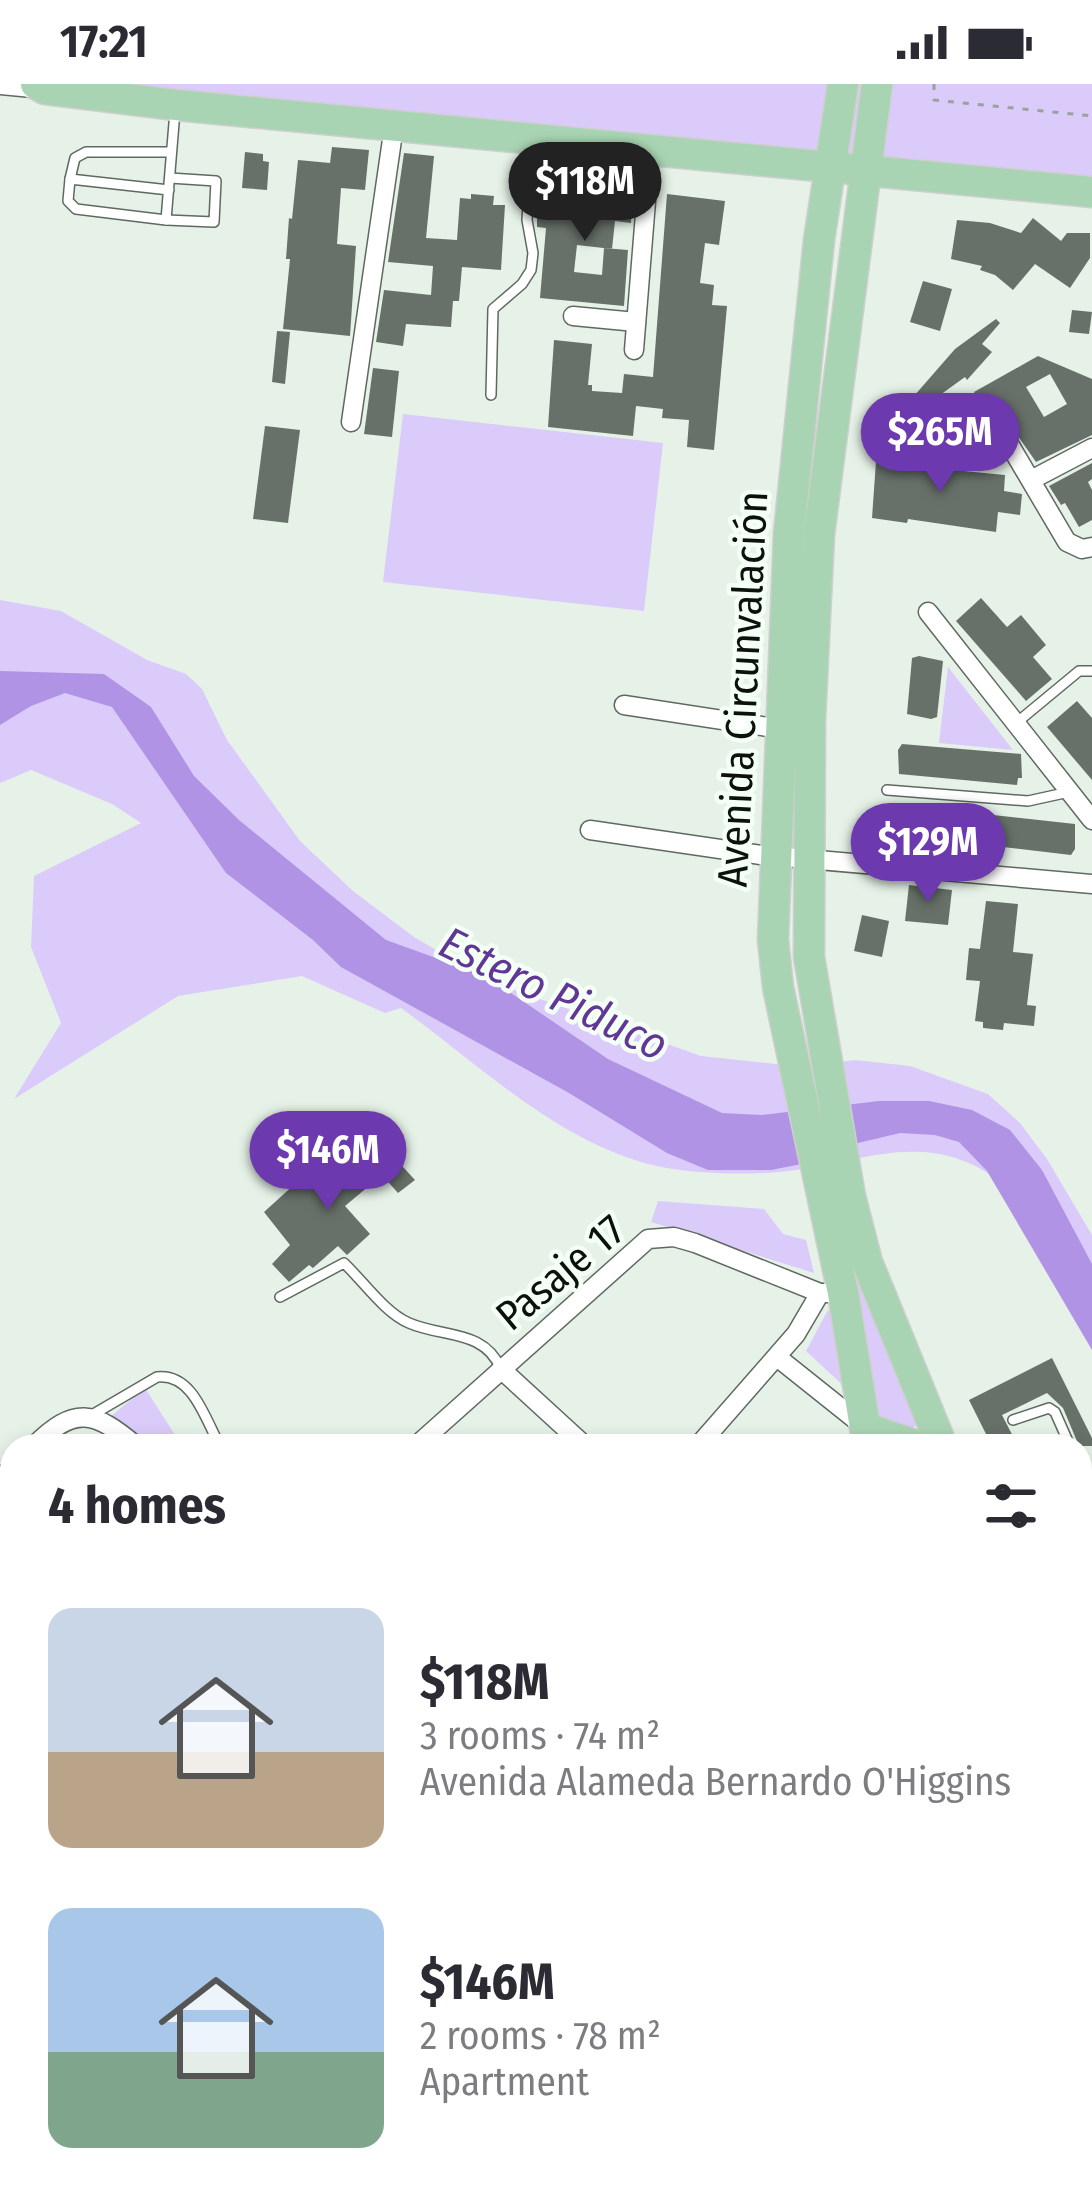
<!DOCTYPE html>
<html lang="en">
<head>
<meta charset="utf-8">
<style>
	body { margin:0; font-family:"Fira Sans Condensed",sans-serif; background:#f7f7f7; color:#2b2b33; height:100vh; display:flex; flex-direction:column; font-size:45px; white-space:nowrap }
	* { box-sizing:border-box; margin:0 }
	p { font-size:39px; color:#7c7c81 }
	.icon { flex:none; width:66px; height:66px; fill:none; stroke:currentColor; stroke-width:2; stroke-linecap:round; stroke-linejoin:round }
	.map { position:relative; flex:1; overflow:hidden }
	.sheet { position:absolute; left:0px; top:1350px; width:1092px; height:771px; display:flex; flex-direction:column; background:#fff; border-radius:36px 36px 0 0; box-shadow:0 6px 18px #0003 }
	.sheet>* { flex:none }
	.price { position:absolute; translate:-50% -102px; padding:0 27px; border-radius:42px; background:#6d39af; color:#fff; font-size:39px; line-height:78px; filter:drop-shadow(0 3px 6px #0008) }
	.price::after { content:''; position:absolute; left:50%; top:72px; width:36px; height:27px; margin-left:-18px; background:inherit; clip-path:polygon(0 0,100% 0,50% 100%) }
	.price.selected { background:#222; color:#fff }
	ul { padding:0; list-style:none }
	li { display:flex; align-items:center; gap:36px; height:300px; padding:0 48px }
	li span { display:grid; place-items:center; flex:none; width:336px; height:240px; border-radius:24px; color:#555 }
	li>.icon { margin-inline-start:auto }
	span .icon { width:144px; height:144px; fill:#fffc; stroke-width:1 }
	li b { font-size:51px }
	h2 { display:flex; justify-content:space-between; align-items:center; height:144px; padding:0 48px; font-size:51px }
	.status { display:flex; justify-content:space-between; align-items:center; height:84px; padding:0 60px; background:#fff; direction:ltr }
	.status svg { height:33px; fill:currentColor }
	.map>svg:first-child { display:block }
</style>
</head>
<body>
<div class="status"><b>17:21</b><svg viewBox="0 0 49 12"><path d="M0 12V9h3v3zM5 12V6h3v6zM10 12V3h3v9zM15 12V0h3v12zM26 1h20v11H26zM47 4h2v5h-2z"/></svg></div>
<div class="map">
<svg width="1092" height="2119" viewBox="0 0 1092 2119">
	<rect width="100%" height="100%" fill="#e6f2e8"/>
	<g fill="#dacbfa">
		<path d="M65 0H1092V98Z"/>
		<path d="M403 330 663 359 644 527 383 498Z"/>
		<path d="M0 516 61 527 147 576 186 590 202 605 227 656 300 757 353 807 414 853 489 897 701 972 803 983 855 976 910 982 988 1010 1020 1039 1047 1075 1092 1151V1258L1000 1097C927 1044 868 1077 788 1087 747 1092 680 1090 641 1078 549 1050 477 979 401 924L385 929 302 892 178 912 14 1015 61 939 31 863 34 792 141 739 112 720 31 686 0 699Z"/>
		<path d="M948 583 1013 666 939 659Z"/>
		<path d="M838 1097 917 1341 911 1345 887 1338 873 1328Z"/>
		<path d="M658 1117 764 1125 783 1150 806 1156 814 1189 651 1138Z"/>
		<path d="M828 1226 835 1234 847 1305 806 1267Z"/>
		<path d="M145 1304 182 1362H143L110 1333Z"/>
	</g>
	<path fill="#b193e5" d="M0 587 104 590 151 623 194 692 239 736 386 856 486 892 608 975 722 1029 762 1031 879 1017H929L972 1026 1010 1046 1042 1086 1092 1180V1266L987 1087 959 1058 935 1051 900 1049 858 1059 822 1076 771 1086H708L667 1069 569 1009 341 883 313 856 226 789 112 623 65 609 31 622 0 641Z"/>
	<g fill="#677169" fill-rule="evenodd">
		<path d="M332 63 369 66 365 106 341 104 337 160 356 162 350 252 283 245 290 175H286L289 134 292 135 298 76 330 79Z"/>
		<path d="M245 68 263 70V77L269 78 267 106 242 104Z"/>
		<path d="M404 69 434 72 426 154 457 156 460 114 471 115V110L494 112 493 121H505L501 186 462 183 459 217H453L451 243 406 240 403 262 376 258 384 206 431 211 433 182 388 178Z"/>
		<path d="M560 100 633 106 631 139 615 137 612 165 577 161 574 188 602 191 604 164 628 166 624 222 540 214 546 144 537 143V128L551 130 552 111 559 112Z"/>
		<path d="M667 110 725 117 719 161 705 159 700 199 714 201 712 221 727 222 714 366 687 363 689 336 662 334 663 325 636 322 633 352 548 343 554 256 592 260 588 301H592V307L622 309 624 290 653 293Z"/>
		<path d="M1033 134 1061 157 1067 149H1090V174L1070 204 1035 180 1013 206 995 191 980 186 982 182 951 175 957 136 990 139 1021 149Z"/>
		<path d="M923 197 952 205 940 247 910 238Z"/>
		<path d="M1072 226 1092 228 1089 250 1069 248Z"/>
		<path d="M996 235 1000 239 982 260 992 268 967 296 965 293 922 324 914 312 955 265Z"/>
		<path d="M277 247 290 248 285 300 272 298Z"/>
		<path d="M1038 272 1092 295V351L1036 378 995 319 984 325 974 308ZM1050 290 1067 320 1044 333 1026 303Z"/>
		<path d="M373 284 399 287 392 353 364 350Z"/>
		<path d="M265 342 300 346 288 439 253 435Z"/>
		<path d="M877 363 892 365 891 380 1005 391 1004 407 1022 410 1020 431 998 428 996 448 908 435 907 439 872 434Z"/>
		<path d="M1092 379V395L1088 398 1092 406V436L1079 443 1065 419 1061 421 1049 402Z"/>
		<path d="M981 514 1007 543 1021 531 1046 561 1033 573 1052 595 1026 617 956 537Z"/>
		<path d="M919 572 943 577 937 633 931 635 907 630 912 574Z"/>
		<path d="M1077 617 1092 634V696L1047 643Z"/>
		<path d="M902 660 1021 670 1022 694H1018L1017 701 899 690 898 666Z"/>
		<path d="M894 720 1075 740V765L1071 771 890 750Z"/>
		<path d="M909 801 952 806 948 841 905 837Z"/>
		<path d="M986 817 1018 820 1013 868 1033 870 1027 921 1036 922 1034 942 1004 939 1003 946 983 944V938L975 937 980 897 966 896 969 864 980 865Z"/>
		<path d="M862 831 889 837 882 873 854 867Z"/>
		<path d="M381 1059 415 1096 398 1109 382 1091 345 1122 370 1150 347 1171 338 1162 313 1184 309 1181 289 1198 272 1180 290 1161 264 1128 307 1089 323 1105 328 1100 332 1104Z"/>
		<path d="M1052 1274 1092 1354V1362H1079L1063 1324 1047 1309 1002 1331 1018 1362H992L969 1316Z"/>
	</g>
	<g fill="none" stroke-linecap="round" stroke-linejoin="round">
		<defs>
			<g id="service">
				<path d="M70 95 75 74 86 68H171"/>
				<path d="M169 106 70 95 68 117 76 125 166 136 175 27"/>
				<path d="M166 136 214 138 216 97 170 94"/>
				<path d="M491 311 493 225 522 200 531 186 533 169 527 136 532 61"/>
				<path d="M1015 640 1079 587H1092"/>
				<path d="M887 706 1028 717 1069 708"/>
				<path d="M280 1213 344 1179C363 1197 385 1229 409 1239 443 1254 484 1245 501 1285"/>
				<path d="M92 1331 157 1293C193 1289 205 1335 220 1362"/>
				<path d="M1013 1336 1049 1324 1055 1328 1070 1362"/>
				<path d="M1080 1462 1092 1463"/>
				<path d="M0 1887 12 1874"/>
				<path d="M239 2109 251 2119"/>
				<path d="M297 2119 306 2109"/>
			</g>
			<g id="minor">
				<path d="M0 1 43 5"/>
				<path d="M573 232 636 238"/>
				<path d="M634 266 650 68"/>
				<path d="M351 338 394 42"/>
				<path d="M1005 353 1067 458 1082 465 1092 463"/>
				<path d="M1031 396 1092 364"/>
				<path d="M928 528 1092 736"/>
				<path d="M624 621 781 645"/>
				<path d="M590 746 761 771 1092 800"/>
				<path d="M777 1273 866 1344"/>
				<path d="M501 1285 585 1362"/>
				<path d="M34 1362C74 1322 94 1326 136 1362"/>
				<path d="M416 1362 648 1155 674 1153 695 1159 820 1209H843"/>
				<path d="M698 1362 796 1250 820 1209"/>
				<path d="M0 1395 12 1384"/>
				<path d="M0 1446 12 1458"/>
				<path d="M1080 1792 1092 1793"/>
				<path d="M1080 1912H1092"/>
				<path d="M1080 2023H1092"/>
				<path d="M0 2037 12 2046"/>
				<path d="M62 2109 74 2119"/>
				<path d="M85 2109 97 2119"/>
				<path d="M1076 2109V2115"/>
				<path d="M26 2119 35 2109"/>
				<path d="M650 2119 658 2109"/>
			</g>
			<path id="tertiary" d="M1080 1693H1092"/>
			<g id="primary">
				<path d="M36 0 45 5 176 21 1092 108"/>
				<path d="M843 0 819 156 789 449 773 856 778 903 843 1209 868 1362"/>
				<path d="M877 0 819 451 810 636 809 873 850 1112 867 1178 942 1362"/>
				<path d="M866 1344 917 1362"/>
				<path d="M835 2119 837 2109"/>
				<path d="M939 2119 942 2109"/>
			</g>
		</defs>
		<use href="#service" stroke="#5f6961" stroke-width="12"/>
		<use href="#minor" stroke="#5f6961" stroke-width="21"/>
		<use href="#tertiary" stroke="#5f6961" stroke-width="27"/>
		<use href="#primary" stroke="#cfcfcf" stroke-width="33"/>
		<g stroke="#99a29b" stroke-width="3" stroke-dasharray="6 9" stroke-linecap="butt">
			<path d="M934 0V16L1092 32"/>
			<path d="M892 2119 894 2109"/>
		</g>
		<use href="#service" stroke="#fff" stroke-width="9"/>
		<use href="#minor" stroke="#fff" stroke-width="18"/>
		<use href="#tertiary" stroke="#fff" stroke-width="24"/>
		<use href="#primary" stroke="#a9d4b3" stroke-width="30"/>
	</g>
	<g text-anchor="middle" stroke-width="9" stroke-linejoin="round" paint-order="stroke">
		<g font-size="42" fill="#0d110e" stroke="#f4fff5">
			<text transform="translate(742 605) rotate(-87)" y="15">Avenida Circunvalación</text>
			<text transform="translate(560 1188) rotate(-40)" y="15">Pasaje 17</text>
		</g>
		<g font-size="45" font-style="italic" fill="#603797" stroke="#f4fff5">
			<text transform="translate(554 909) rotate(26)" y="16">Estero Piduco</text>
		</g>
	</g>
</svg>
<b class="price selected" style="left:585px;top:160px">$118M</b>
<b class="price" style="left:940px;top:411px">$265M</b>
<b class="price" style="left:928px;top:821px">$129M</b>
<b class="price" style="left:328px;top:1129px">$146M</b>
<section class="sheet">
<h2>4 homes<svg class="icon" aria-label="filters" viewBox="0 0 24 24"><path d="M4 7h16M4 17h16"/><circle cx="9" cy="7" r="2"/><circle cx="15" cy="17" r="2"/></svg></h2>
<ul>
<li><span style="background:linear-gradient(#c9d6e8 60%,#b9a48a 0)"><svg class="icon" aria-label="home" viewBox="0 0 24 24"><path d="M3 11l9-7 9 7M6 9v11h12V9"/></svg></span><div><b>$118M</b><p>3 rooms · 74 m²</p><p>Avenida Alameda Bernardo O'Higgins</p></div></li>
<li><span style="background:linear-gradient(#a9c7e8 60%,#7fa58c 0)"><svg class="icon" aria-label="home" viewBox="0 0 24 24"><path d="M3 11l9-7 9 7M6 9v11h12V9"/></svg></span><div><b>$146M</b><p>2 rooms · 78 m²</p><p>Apartment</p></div></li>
</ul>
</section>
</div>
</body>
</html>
